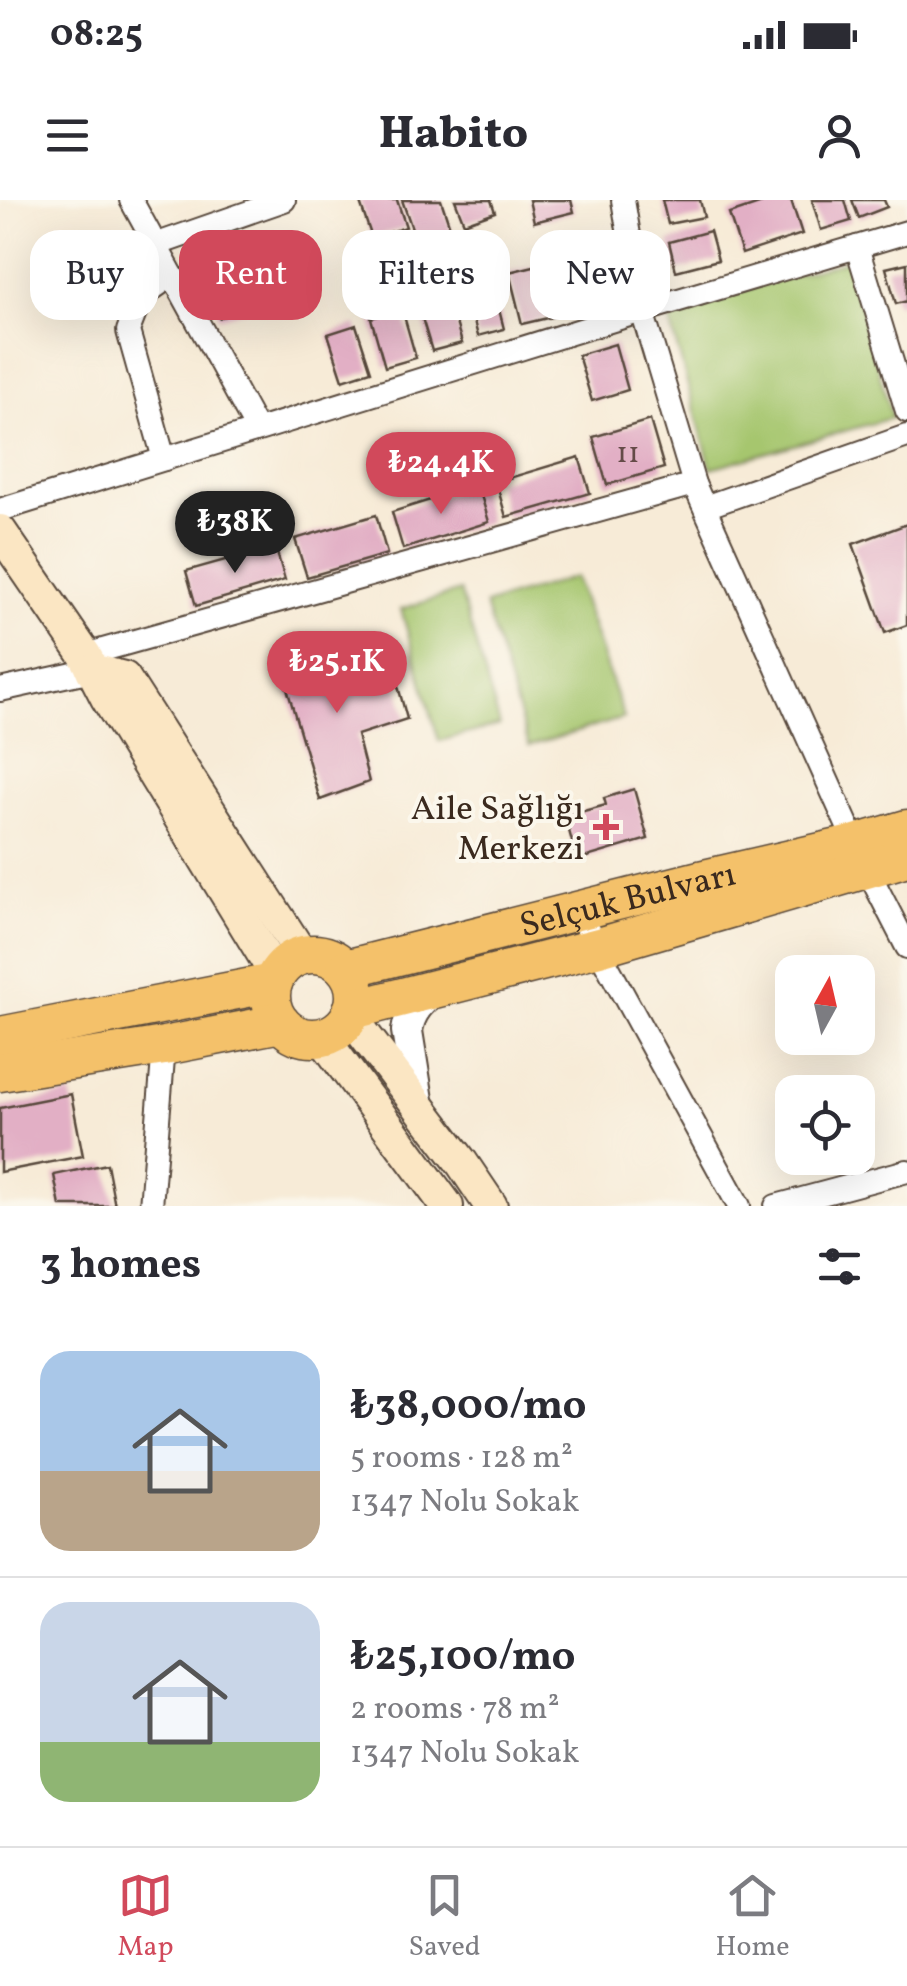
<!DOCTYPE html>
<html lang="en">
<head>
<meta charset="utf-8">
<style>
	body { margin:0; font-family:Vollkorn,serif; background:#f2f2f3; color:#2b2b33; height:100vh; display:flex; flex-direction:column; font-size:38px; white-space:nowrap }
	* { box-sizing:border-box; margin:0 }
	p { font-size:32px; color:#7c7c81 }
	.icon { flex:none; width:55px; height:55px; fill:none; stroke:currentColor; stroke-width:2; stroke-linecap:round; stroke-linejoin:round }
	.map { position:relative; height:1006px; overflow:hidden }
	.side { display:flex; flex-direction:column; background:#fff; flex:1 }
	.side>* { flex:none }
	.top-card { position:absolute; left:30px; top:30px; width:848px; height:90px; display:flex; gap:20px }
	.needle { width:65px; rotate:8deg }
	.controls { position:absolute; left:775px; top:755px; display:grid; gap:20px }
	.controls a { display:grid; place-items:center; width:100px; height:100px; border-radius:20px; background:#fff; box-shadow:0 10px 40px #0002; font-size:50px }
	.price { position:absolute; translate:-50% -85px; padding:0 22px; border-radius:35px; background:#d1495b; color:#fff; font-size:32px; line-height:65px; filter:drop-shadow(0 2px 5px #0008) }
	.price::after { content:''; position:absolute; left:50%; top:60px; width:30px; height:22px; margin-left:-15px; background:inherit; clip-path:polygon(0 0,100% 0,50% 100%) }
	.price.active { background:#222; color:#fff }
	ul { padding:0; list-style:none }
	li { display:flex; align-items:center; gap:30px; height:250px; padding:0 40px }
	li+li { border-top:2px solid #e1e1e2 }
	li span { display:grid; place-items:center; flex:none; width:280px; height:200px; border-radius:30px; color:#555 }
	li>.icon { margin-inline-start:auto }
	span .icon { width:120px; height:120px; fill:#fffc; stroke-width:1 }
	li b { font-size:42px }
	h2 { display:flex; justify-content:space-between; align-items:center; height:120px; padding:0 40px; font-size:42px }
	.chip { padding:0 35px; border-radius:30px; background:#fff; box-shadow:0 10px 40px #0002; font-size:35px; line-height:90px }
	.chip.active { background:#d1495b; color:#fff }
	.status { display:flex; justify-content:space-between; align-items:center; height:70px; padding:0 50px; background:#fff; direction:ltr }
	.status svg { height:28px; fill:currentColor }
	header { display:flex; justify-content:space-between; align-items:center; height:130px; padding:0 40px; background:#fff; font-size:45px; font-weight:800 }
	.tabs { display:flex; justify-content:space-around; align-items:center; height:140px; border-top:2px solid #e1e1e2; background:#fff; font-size:28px; color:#7c7c81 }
	.tabs a { display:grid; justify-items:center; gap:5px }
	.tabs .active { color:#d1495b }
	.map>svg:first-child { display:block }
</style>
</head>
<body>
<div class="status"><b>08:25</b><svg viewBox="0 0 49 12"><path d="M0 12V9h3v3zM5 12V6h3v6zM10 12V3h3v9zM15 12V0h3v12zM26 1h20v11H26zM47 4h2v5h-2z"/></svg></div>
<header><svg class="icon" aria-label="menu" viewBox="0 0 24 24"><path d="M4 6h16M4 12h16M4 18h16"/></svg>Habito<svg class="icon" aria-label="person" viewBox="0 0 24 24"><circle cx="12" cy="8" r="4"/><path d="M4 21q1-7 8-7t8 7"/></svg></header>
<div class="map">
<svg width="907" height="1006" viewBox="0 0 907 1006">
	<rect width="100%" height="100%" fill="#fbf7ec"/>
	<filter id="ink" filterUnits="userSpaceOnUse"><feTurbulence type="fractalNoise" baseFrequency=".01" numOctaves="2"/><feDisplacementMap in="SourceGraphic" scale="20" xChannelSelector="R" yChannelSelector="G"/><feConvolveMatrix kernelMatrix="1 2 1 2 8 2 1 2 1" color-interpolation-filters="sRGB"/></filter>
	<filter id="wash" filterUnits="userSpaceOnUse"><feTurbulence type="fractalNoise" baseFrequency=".0048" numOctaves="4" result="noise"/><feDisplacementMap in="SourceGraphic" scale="40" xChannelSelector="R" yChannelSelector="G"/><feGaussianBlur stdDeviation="2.25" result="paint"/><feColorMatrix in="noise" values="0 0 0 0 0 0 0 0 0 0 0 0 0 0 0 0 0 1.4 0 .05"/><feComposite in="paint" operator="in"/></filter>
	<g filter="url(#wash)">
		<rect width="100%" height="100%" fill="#f7ebd7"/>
		<g fill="#a6c66e" stroke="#707846" stroke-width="2.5">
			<path d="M848 60 892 218 711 268 667 111Z"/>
			<path d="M575 377 624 518 529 546 485 405Z"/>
			<path d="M460 391 500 525 439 541 401 409Z"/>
		</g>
		<g id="blocks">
			<g fill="#e2afc5">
				<path d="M359 0H397L406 27 372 38Z"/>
				<path d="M402 0H441L457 48 423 60Z"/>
				<path d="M455 0H491L495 12 464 23Z"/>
				<path d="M529 0H571L574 12 534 22Z"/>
				<path d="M662 0H700L704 17 668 24Z"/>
				<path d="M771 0H791L802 34 742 54 729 14Z"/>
				<path d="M812 0H845L851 21 821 30Z"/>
				<path d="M852 0H884L887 7 859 18Z"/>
				<path d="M710 31 718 60 676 71 669 42Z"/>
				<path d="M258 32 280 99 219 118 197 52Z"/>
				<path d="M583 48 597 100 570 107 556 56Z"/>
				<path d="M907 63V101L896 104 886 68Z"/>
				<path d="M542 64 556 116 522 124 509 72Z"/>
				<path d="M492 82 504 129 478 136 465 89Z"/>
				<path d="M449 99 462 143 432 151 419 108Z"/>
				<path d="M402 109 416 158 385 167 371 118Z"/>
				<path d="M356 125 371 171 343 180 328 134Z"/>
				<path d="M615 144 628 190 592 201 578 155Z"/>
				<path d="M650 220 664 268 607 285 593 237Z"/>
				<path d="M579 257 590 293 506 317 496 282Z"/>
				<path d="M478 285 489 322 403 349 392 312Z"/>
				<path d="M376 315 387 354 307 377 295 339Z"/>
				<path d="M907 324V425L885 433 853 344Z"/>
				<path d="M275 346 285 380 196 406 186 371Z"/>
				<path d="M335 442 348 491 395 475 407 519 357 535 369 582 320 600 279 461Z"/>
				<path d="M634 589 648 639 577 660 565 616 606 605 604 598Z"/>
				<path d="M71 894 83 956 0 972V908Z"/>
				<path d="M107 964 115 1006H60L54 975Z"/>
			</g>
		</g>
	</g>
	<g filter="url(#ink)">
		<use href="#blocks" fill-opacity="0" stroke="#57473a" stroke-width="2.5"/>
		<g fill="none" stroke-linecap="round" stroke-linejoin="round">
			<defs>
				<g id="minor">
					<path d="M131 0 257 230"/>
					<path d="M623 0 642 111 694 284 867 669 907 747"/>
					<path d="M155 45 284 0"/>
					<path d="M857 47 907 211"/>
					<path d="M164 259 128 131 137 108 152 89 172 75"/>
					<path d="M705 307 907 236"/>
					<path d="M0 310 642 111 907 32"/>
					<path d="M85 455 694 284"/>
					<path d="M0 490 92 470"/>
					<path d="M578 712 739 1006"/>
					<path d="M151 1006 164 846"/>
					<path d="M776 1006 907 971"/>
				</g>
				<path id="tertiary" d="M419 906 407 831C410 811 420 802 435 789"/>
				<g id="secondary">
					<path d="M0 331 85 455 107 498 276 775"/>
					<path d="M92 470 124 478 302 755"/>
					<path d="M350 816 462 963 491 1006"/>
					<path d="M322 837 447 1006"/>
				</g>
				<g id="primary">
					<circle cx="313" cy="796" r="42"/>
					<path id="s1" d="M346 769 700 680 856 644 907 629"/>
					<path d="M352 810 599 747 907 657"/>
					<path d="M0 836 273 783"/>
					<path d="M0 872 164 846 281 823"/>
				</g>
			</defs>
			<use href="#minor" stroke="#57473a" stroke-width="26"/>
			<use href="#tertiary" stroke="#57473a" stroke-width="34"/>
			<use href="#secondary" stroke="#57473a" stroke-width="36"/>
			<use href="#primary" stroke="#57473a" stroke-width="41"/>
			<use href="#minor" stroke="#fff" stroke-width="22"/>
			<use href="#tertiary" stroke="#fff" stroke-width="30"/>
			<use href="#secondary" stroke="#fbe6c3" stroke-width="32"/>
			<use href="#primary" stroke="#f4c16a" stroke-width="38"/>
		</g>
	</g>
	<path fill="#d1495b" stroke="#fbf7ec" stroke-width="4" d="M601 612h10v10h10v10h-10v10h-10v-10h-10v-10h10z"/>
	<g text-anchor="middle" stroke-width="8" stroke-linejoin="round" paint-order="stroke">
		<g font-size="30" fill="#654b48">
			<text x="628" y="262">11</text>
		</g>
		<g font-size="35" fill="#3b2a1e" stroke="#fbf7ec" text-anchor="end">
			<text x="584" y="619">Aile Sağlığı<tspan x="584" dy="40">Merkezi</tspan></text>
		</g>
		<g font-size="35" fill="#3b2a1e" stroke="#fbf7ec">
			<text dy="12" stroke="none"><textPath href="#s1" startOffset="290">Selçuk Bulvarı</textPath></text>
		</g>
	</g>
</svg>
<div class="controls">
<a><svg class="needle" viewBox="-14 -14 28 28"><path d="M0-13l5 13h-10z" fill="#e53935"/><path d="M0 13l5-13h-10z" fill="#7c7c81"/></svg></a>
<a><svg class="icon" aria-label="locate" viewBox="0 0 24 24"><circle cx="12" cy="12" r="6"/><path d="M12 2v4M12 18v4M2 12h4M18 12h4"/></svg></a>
</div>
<b class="price" style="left:441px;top:317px">₺24.4K</b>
<b class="price active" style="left:235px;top:376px">₺38K</b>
<b class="price" style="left:337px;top:516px">₺25.1K</b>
<div class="top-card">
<a class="chip">Buy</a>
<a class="chip active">Rent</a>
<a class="chip">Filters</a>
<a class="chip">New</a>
</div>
</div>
<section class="side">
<h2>3 homes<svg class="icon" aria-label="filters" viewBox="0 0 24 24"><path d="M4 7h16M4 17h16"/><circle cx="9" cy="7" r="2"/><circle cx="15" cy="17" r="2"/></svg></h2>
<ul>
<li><span style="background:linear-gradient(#a9c7e8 60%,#b9a48a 0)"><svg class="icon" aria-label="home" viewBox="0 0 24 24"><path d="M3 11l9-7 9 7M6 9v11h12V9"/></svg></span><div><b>₺38,000/mo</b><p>5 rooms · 128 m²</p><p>1347 Nolu Sokak</p></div></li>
<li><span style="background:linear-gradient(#c9d6e8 70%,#8fb573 0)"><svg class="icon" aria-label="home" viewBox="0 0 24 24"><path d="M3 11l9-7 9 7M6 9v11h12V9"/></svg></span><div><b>₺25,100/mo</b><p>2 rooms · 78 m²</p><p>1347 Nolu Sokak</p></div></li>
</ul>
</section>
<nav class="tabs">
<a class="active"><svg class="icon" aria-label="map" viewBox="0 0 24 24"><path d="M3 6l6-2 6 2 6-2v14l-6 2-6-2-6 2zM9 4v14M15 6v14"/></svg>Map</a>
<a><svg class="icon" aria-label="saved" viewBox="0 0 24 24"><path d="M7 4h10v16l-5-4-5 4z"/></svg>Saved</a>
<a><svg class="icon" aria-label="home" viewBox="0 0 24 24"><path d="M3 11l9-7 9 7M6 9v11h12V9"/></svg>Home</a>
</nav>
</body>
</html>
